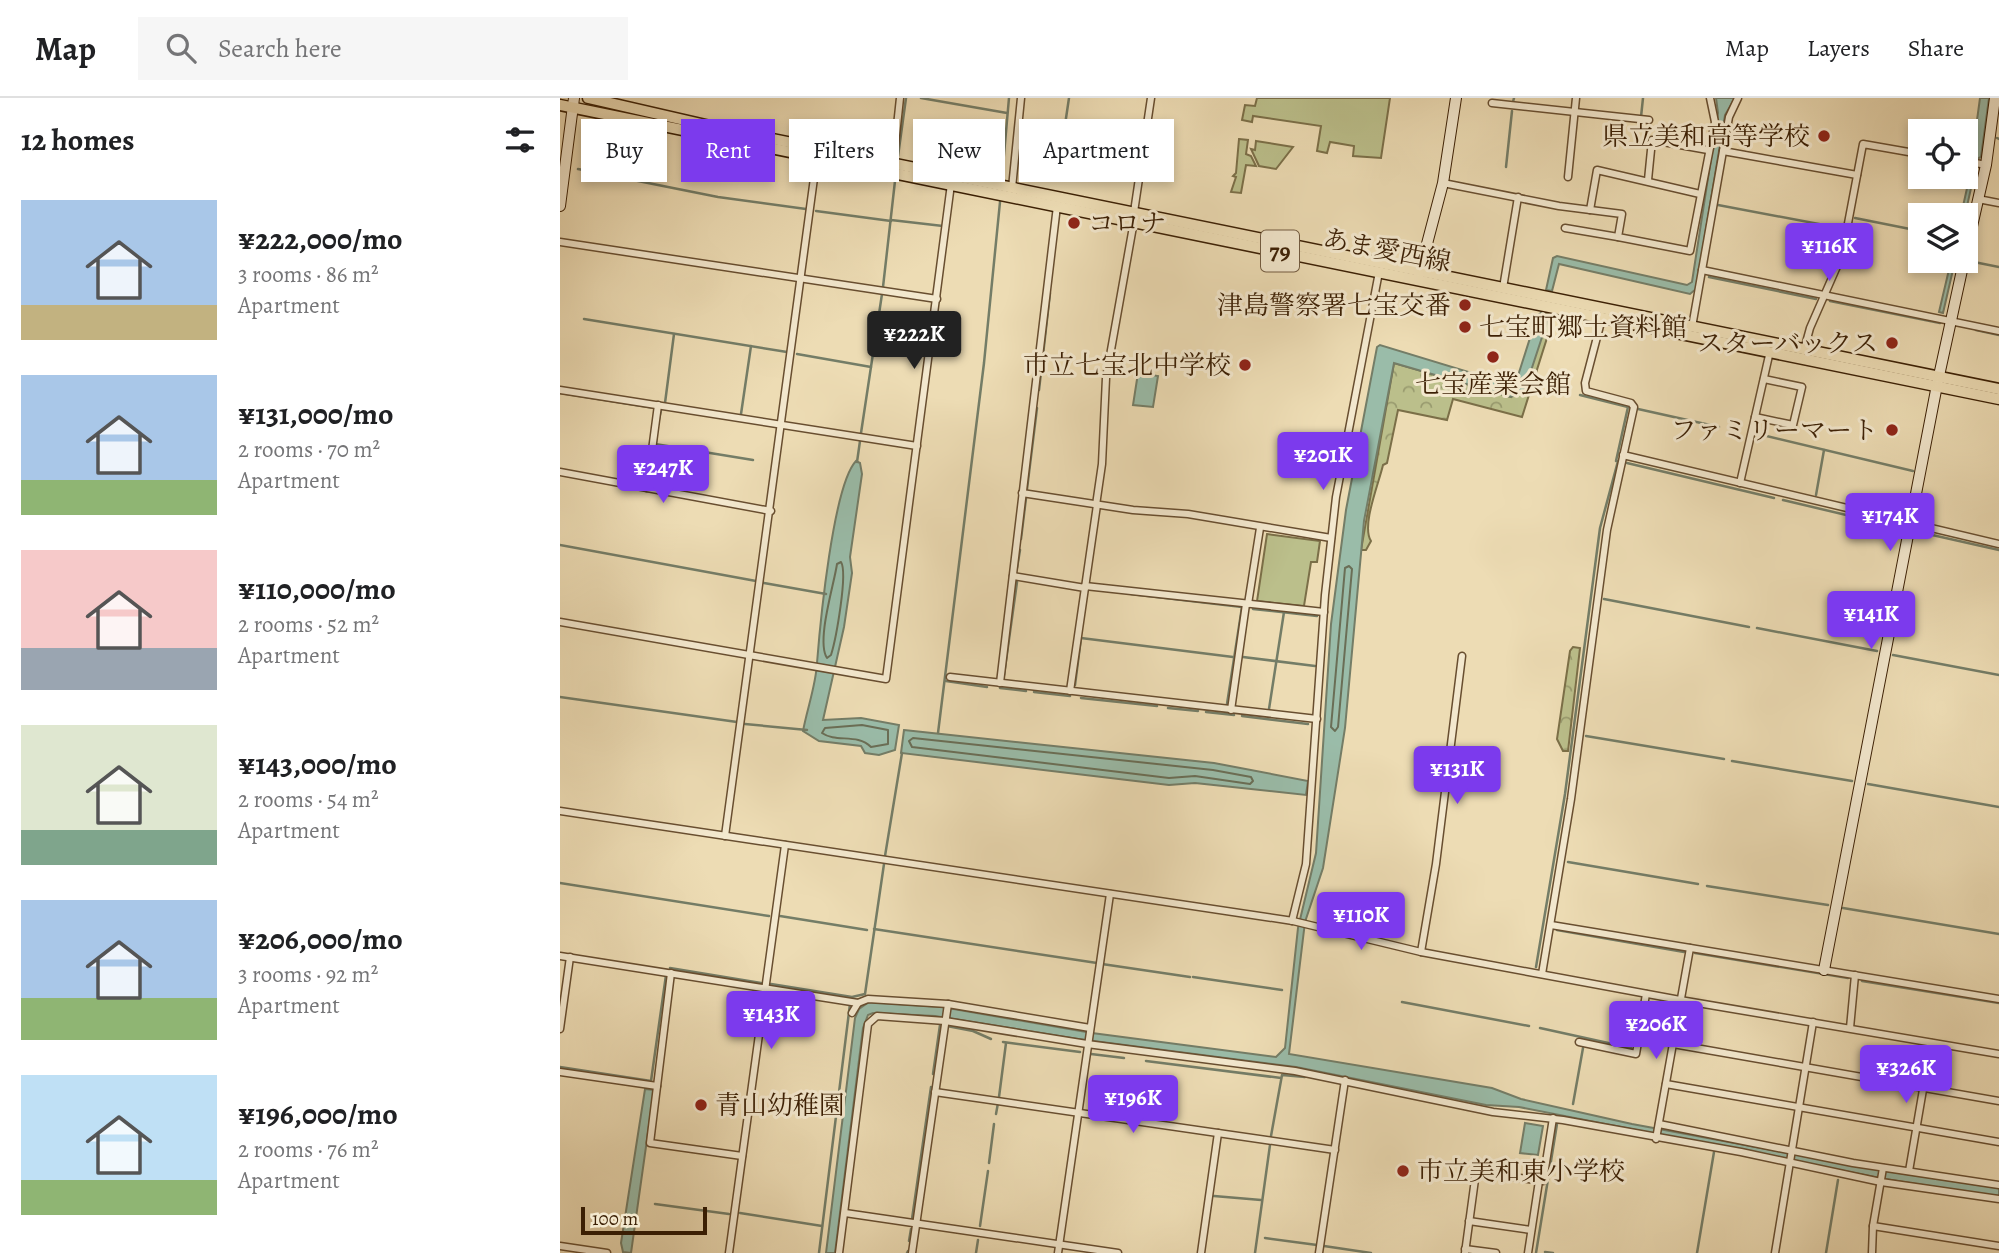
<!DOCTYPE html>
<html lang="en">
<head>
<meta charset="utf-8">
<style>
	body { margin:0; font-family:Alegreya,"Noto Serif JP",serif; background:#f6f6f6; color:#202124; height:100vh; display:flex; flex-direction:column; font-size:26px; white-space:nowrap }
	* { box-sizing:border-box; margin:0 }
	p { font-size:23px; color:#757577 }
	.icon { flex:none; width:38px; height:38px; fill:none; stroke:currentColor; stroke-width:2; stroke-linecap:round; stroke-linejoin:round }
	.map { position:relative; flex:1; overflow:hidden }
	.drawer { display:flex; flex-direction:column; background:#fff; width:560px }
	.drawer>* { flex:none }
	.banner { position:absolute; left:21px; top:21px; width:665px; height:63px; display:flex; gap:14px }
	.buttons { position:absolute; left:1348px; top:21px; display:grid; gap:14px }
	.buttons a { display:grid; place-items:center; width:70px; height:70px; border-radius:0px; background:#fff; box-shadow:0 4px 10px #0003; font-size:35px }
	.scale { position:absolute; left:21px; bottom:18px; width:126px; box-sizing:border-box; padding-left:7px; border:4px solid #3b1f04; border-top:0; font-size:19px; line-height:24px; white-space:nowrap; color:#3b1f04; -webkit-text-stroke:5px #f3e8ce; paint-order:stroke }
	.price { position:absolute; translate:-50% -60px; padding:0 16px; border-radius:7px; background:#7c3aed; color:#fff; font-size:23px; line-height:46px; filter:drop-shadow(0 2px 4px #0008) }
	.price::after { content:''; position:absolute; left:50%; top:42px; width:21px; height:16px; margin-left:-10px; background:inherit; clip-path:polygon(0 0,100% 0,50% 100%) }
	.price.active { background:#222; color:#fff }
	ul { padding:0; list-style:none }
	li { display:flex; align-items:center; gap:21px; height:175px; padding:0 21px }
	li span { display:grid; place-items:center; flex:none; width:196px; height:140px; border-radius:0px; color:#555 }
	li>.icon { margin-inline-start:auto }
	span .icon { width:84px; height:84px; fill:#fffc; stroke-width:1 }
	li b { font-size:30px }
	h2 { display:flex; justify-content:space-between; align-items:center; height:84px; padding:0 21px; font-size:30px }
	.tag { padding:0 24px; border-radius:0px; background:#fff; box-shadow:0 4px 10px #0003; font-size:24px; line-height:63px }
	.tag.active { background:#7c3aed; color:#fff }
	header { display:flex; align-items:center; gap:42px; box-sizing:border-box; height:98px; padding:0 35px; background:#fff; border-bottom:2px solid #e0e0e0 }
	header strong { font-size:33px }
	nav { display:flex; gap:38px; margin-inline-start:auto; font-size:24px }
	.search { width:490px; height:63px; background:#f6f6f6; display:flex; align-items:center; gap:18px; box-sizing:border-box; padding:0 24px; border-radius:0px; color:#757577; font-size:26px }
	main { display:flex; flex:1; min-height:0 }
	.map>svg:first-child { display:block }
</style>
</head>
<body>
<header>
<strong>Map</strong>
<div class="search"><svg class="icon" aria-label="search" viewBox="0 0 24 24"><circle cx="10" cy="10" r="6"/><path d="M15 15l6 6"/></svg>Search here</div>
<nav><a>Map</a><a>Layers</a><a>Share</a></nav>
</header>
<main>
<section class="drawer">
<h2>12 homes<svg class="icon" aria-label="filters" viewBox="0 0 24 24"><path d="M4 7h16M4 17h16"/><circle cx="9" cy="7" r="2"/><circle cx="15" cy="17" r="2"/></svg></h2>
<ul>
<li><span style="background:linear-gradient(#a9c7e8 75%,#c2b280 0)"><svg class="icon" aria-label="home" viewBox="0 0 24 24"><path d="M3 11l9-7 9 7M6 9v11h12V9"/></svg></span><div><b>¥222,000/mo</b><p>3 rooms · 86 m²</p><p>Apartment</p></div></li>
<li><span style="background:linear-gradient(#a9c7e8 75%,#8fb573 0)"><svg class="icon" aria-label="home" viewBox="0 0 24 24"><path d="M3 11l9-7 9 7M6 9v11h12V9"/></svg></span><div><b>¥131,000/mo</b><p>2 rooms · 70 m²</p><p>Apartment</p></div></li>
<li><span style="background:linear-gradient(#f6c9c9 70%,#9aa5b1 0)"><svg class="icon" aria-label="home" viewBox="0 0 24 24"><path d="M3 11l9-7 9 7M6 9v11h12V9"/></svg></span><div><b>¥110,000/mo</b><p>2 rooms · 52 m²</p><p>Apartment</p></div></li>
<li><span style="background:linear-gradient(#dfe7d0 75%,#7fa58c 0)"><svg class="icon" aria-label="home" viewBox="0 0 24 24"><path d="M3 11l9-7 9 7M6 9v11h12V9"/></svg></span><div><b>¥143,000/mo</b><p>2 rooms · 54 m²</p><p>Apartment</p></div></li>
<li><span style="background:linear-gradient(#a9c7e8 70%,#8fb573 0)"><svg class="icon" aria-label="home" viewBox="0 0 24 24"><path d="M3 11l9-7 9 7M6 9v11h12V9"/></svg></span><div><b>¥206,000/mo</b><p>3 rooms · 92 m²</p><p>Apartment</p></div></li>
<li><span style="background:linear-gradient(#bfe0f5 75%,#8fb573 0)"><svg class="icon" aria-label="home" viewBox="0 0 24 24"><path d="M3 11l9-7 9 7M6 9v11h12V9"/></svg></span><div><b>¥196,000/mo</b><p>2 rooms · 76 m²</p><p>Apartment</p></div></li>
</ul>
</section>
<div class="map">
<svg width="1439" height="1155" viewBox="0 0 1439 1155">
	<defs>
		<pattern id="forest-crowns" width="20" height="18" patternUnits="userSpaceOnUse" patternTransform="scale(1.75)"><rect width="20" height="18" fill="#bbbf8b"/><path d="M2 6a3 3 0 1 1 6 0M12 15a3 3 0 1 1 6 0" fill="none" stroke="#999b6f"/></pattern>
	</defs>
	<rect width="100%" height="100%" fill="#eddcb4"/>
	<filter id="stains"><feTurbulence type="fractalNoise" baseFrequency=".00286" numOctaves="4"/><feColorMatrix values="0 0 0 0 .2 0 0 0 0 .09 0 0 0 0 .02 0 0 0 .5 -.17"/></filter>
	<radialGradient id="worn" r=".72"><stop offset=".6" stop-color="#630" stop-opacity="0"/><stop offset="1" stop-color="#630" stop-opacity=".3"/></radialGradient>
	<g fill="#bbbf8b" stroke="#7b6f48" stroke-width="2">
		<path d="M697 0H830L821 60 793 58 794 48 770 44 767 55 757 53 761 28 693 18 692 24 682 22 685 7 695 8Z"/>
		<path d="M679 41 688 42 686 56 691 58 696 68 686 67 681 95 671 94 676 79 673 78 676 75Z"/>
		<path d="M696 43 733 49 716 71 699 68 691 51 695 52Z"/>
		<path d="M707 436 760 443 757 464H751L744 508 697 503Z"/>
	</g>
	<g fill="url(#forest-crowns)" stroke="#7b6f48" stroke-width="2">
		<path d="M985 215 991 217 993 221 962 319 893 301 887 322 838 312 827 365 823 367C819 385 801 428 811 443L806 452H801L834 265 951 299 988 221Z"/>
		<path d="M1013 549 1020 550 1008 653H1003L997 641 1010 553Z"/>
	</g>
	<g fill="#9abca9" stroke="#747d67" stroke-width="2">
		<path d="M1156 0H1175L1165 17 1136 191 1130 196 999 166 992 193 986 192 993 160 997 158 1127 187 1132 184 1158 15Z"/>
		<path d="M1420 0H1429L1421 59 1417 61 1412 59Z"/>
		<path d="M1412 68H1416L1405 117H1401Z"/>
		<path d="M1391 163H1395L1383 215 1379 214Z"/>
		<path d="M982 214 988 221 964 294 951 299 834 265 804 423 785 630 763 770 745 824 729 956 932 990 961 1001 1072 1026 1326 1073 1439 1090V1099L1325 1081 959 1009 926 1007 736 969 518 941 375 918 313 915 308 917 303 930 275 1155H266L295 920 299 911 309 904 382 909 532 935 716 959 725 950 738 830 756 755 771 526 786 412 817 249 820 247 951 287 956 284 977 218Z"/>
		<path d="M578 275 598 278 593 309 573 307Z"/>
		<path d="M296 363 300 365 302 376 290 459 292 475 284 529 263 622 301 620 339 627 335 652 319 657 305 655 301 648 259 643 243 633C247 611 256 587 257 565 260 527 273 387 296 363Z"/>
		<path d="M344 632 654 665 748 683 746 697 635 685 609 687 341 655Z"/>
		<path d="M85 991 94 992 71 1155 63 1154 61 1145Z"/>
		<path d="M965 1025 983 1028 978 1057 960 1055Z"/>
	</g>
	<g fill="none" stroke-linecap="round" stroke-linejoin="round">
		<g stroke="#6a6e56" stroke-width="2">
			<path d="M281 464C288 475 276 541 271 557L267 560C256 543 274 487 277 466Z"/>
			<path d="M789 468 792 471 778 629 775 633 771 629 785 470Z"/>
			<path d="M302 627 328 632V646L311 649C297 635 276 645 262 635L265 630Z"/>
			<path d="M353 640 653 672 691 679 693 683 690 686 635 678 609 680 352 649 349 643Z"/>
		</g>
		<g stroke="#747d67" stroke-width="2.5">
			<path d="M361 0 447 15"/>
			<path d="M953 4 954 0"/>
			<path d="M1081 19 1083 0"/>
			<path d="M1437 40 1439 41"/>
			<path d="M502 47 509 0"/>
			<path d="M338 58 346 0"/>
			<path d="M946 69 952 13"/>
			<path d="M18 71 158 99 246 111"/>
			<path d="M442 79 449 0"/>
			<path d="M1158 107 1280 130"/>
			<path d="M256 113 331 123"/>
			<path d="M1295 120 1360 133"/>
			<path d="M331 122 383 128"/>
			<path d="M1414 164 1439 169"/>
			<path d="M1149 179 1256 201"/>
			<path d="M323 189 335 83"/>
			<path d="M1270 203 1380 225"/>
			<path d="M24 221 227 254"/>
			<path d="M1416 232 1439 237"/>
			<path d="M237 256 311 269"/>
			<path d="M479 292 490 195"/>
			<path d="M0 295 95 310"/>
			<path d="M1020 297 1068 309 1056 363"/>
			<path d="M105 305 114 236"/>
			<path d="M1078 311 1159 329"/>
			<path d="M181 316 191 248"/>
			<path d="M98 326 101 312"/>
			<path d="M301 335 322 196"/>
			<path d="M1194 335 1353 373"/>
			<path d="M96 343 95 346 193 362"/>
			<path d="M297 364 300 343"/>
			<path d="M1067 365 1214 400"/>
			<path d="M467 391 477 310"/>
			<path d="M1256 397 1264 352"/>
			<path d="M1223 402 1341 430"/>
			<path d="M1359 434 1439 452"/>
			<path d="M461 441 466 400"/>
			<path d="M0 447 196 483"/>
			<path d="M457 470 460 452"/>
			<path d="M204 485 266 496"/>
			<path d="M571 496 682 509 667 606"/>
			<path d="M1044 501 1189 529"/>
			<path d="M693 511 757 518"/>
			<path d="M1197 530 1317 553"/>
			<path d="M1333 557 1439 577"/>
			<path d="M683 559 755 568"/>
			<path d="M444 577 457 484"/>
			<path d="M386 583 427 589"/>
			<path d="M515 587 521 540 673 559"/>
			<path d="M440 590 466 593"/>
			<path d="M474 594 510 598"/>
			<path d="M0 599 177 624"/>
			<path d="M521 600 597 608"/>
			<path d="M608 610 638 613"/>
			<path d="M709 611 724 514"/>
			<path d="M646 614 674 617"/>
			<path d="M682 618 748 626"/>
			<path d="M185 626 247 632"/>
			<path d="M378 635 424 265 440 104"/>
			<path d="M1026 638 1164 661"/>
			<path d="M1172 663 1292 683"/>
			<path d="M1308 686 1439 709"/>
			<path d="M325 758 342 655"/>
			<path d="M1008 764 1138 786"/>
			<path d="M0 785 209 818"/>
			<path d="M1147 788 1268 807"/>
			<path d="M1283 810 1439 836"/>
			<path d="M220 818 307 832"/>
			<path d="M314 831 537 865"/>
			<path d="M997 832 1124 854"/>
			<path d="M1135 855 1288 880"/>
			<path d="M542 866 630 879"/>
			<path d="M976 869 1005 696 1040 430 1058 363"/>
			<path d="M110 870 201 885"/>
			<path d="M633 879 722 892"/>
			<path d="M1302 883 1439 905"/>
			<path d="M211 886 292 899 305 896 324 766"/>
			<path d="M842 904 969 928"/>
			<path d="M387 928 413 933 431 941"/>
			<path d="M980 930 1071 950"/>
			<path d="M443 944 520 954"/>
			<path d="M531 956 564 960"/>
			<path d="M586 963 721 980"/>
			<path d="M0 969 91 983 106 877"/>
			<path d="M373 976 380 927"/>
			<path d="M439 999 446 945"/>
			<path d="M1013 1006 1023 950"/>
			<path d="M436 1016 438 1005"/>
			<path d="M711 1038 722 977 745 979"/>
			<path d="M429 1065 434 1026"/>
			<path d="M654 1098 701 1102"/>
			<path d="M95 1106 169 1116"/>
			<path d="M180 1115 262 1128"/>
			<path d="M352 1121 371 989"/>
			<path d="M420 1128 428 1073"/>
			<path d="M705 1140 757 1147"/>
			<path d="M349 1143 351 1131"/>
			<path d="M764 1148 811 1155"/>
			<path d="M985 1154 993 1155"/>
			<path d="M259 1155 290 906"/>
			<path d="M347 1155 348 1153"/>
			<path d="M416 1155 418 1142"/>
			<path d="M695 1155 710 1047"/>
			<path d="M976 1155 997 1026"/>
			<path d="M1137 1155 1154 1054"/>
			<path d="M1266 1155 1278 1082"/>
		</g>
		<defs>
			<g id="street">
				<path d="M932 5 1089 22"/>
				<path d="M1163 53 1297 77"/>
				<path d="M1405 63 1426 67"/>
				<path d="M333 65 340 0"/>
				<path d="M1008 79 1016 0"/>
				<path d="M1088 82 1092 42 1148 52"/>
				<path d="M883 85 999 108 1062 116 1058 139 1130 153 1155 24 1150 0"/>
				<path d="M452 90 461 0"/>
				<path d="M1418 101 1439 105"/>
				<path d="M1030 112 1037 72 1140 96"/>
				<path d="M574 114 591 0"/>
				<path d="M1005 130 1058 139"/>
				<path d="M0 144 377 201"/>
				<path d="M1142 172 1439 233"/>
				<path d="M943 190 958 99"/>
				<path d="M1132 229 1169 19 1178 0"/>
				<path d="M1244 252 1250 230 1282 157 1303 46 1360 56"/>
				<path d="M0 292 357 348"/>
				<path d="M1195 319 1233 327 1242 289 1204 281"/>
				<path d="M1063 357 1439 446"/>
				<path d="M0 374 211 413"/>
				<path d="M1180 385 1210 253"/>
				<path d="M87 390 98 307"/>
				<path d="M462 395 573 412 628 416 771 440"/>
				<path d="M536 407 542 366 546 280 574 123"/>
				<path d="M453 478 525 490"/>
				<path d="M525 488 764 514"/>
				<path d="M688 506 700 430"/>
				<path d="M0 524 326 581 391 86"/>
				<path d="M390 579 757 621"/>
				<path d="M440 585 497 108"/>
				<path d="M510 593 537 407"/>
				<path d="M671 612 686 506"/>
				<path d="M0 713 733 823 861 854 1120 902 1439 956"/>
				<path d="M165 738 257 58"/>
				<path d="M732 823 746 766 765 497 776 399 819 174"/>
				<path d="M991 827 1439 901"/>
				<path d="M861 854 876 766 902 558"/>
				<path d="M0 858 298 905"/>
				<path d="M111 875 90 1045 182 1058"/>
				<path d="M982 876 1011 701 1047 432 1074 309 1071 305 1026 293 1025 285 1042 220"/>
				<path d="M292 915 298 905 308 901 388 906 530 930"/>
				<path d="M1290 930 1295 877"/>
				<path d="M0 931 10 859"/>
				<path d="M1019 944 1076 956 1086 896"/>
				<path d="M1113 946 1439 1003"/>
				<path d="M0 974 97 988"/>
				<path d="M1106 986 1439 1044"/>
				<path d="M375 994 775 1052"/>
				<path d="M1099 1026 1293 1065 1439 1087"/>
				<path d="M1096 1041 1130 850"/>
				<path d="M1349 1073 1371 945"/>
				<path d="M285 1115 558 1155"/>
				<path d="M909 1123 971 1132"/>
				<path d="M1313 1128 1439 1148"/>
				<path d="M0 1148 47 1155"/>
				<path d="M905 1151 936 1155"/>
				<path d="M169 1155 225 747"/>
				<path d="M279 1155 308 926 317 918 385 923 527 946 735 973 933 1014 1003 1022 1181 1054 1321 1084 1439 1101"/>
				<path d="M352 1155 388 906"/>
				<path d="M498 1155 550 796"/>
				<path d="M641 1155 658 1035"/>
				<path d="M759 1155 785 982"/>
				<path d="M905 1155 916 1074 983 1083 993 1020"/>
				<path d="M968 1155 979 1083"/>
				<path d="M1215 1155 1253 924"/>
				<path d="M1312 1155 1313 1128 1323 1070"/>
			</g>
			<g id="secondary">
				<path d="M0 108 14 0"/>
				<path d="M1405 159 1426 67 1435 0"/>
				<path d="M858 180 883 85 896 0"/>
				<path d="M1264 872 1377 287 1404 163"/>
			</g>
			<g id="primary">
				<path d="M28 0 159 30 1439 291"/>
				<path d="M0 7 1439 301"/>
			</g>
		</defs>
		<use href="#street" stroke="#684e30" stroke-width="9"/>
		<use href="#secondary" stroke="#3b1f04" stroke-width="12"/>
		<use href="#primary" stroke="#3b1f04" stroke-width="13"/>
		<use href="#street" stroke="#f3e8ce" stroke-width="6"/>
		<use href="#secondary" stroke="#f3e8ce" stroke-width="10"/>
		<use href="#primary" stroke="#eddcb4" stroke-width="10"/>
	</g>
	<g fill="#8f2418" stroke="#f3e8ce" stroke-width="2.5">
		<circle cx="1264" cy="38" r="7"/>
		<circle cx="514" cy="125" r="7"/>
		<circle cx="905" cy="207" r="7"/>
		<circle cx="905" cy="229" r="7"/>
		<circle cx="1332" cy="245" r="7"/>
		<circle cx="933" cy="259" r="7"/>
		<circle cx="685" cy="267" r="7"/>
		<circle cx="1332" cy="332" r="7"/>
		<circle cx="141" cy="1007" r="7"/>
		<circle cx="843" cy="1073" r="7"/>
	</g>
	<g text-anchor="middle" stroke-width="6" stroke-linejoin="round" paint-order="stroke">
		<rect fill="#f3e8ce" stroke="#725b41" stroke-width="2" x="701" y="132.5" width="38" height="41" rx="5"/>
		<g font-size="24" font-weight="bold" fill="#3b1f04">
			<text x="720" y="161">79</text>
		</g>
		<g font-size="26" fill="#3b1f04" stroke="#f3e8ce" text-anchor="end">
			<text x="1250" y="47">県立美和高等学校</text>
			<text x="528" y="134" text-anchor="start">コロナ</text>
			<text x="891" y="216">津島警察署七宝交番</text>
			<text x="919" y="238" text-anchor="start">七宝町郷土資料館</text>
			<text x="1318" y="254">スターバックス</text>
			<text x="671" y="276">市立七宝北中学校</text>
			<text x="933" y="295" text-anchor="middle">七宝産業会館</text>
			<text x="1318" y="341">ファミリーマート</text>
			<text x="155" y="1016" text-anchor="start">青山幼稚園</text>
			<text x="857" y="1082" text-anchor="start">市立美和東小学校</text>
		</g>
		<g font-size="26" fill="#3b1f04" stroke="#f3e8ce">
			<text transform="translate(827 152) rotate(11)" y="9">あま愛西線</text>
		</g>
	</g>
	<rect width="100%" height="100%" filter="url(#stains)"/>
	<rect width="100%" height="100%" fill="url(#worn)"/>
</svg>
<div class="buttons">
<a><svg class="icon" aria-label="locate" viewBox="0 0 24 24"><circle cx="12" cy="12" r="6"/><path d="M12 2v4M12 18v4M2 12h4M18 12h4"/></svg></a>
<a><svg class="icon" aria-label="layers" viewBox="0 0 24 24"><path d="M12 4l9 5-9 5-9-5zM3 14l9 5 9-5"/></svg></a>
</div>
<div class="scale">100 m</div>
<b class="price" style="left:1269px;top:185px">¥116K</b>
<b class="price active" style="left:354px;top:273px">¥222K</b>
<b class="price" style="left:763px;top:394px">¥201K</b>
<b class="price" style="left:103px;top:407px">¥247K</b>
<b class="price" style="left:1330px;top:455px">¥174K</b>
<b class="price" style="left:1311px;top:553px">¥141K</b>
<b class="price" style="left:897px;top:708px">¥131K</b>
<b class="price" style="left:801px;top:854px">¥110K</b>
<b class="price" style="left:211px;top:953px">¥143K</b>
<b class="price" style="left:1096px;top:963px">¥206K</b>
<b class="price" style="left:1346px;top:1007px">¥326K</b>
<b class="price" style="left:573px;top:1037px">¥196K</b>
<div class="banner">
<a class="tag">Buy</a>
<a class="tag active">Rent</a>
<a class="tag">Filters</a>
<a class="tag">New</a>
<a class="tag">Apartment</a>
</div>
</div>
</main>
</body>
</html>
